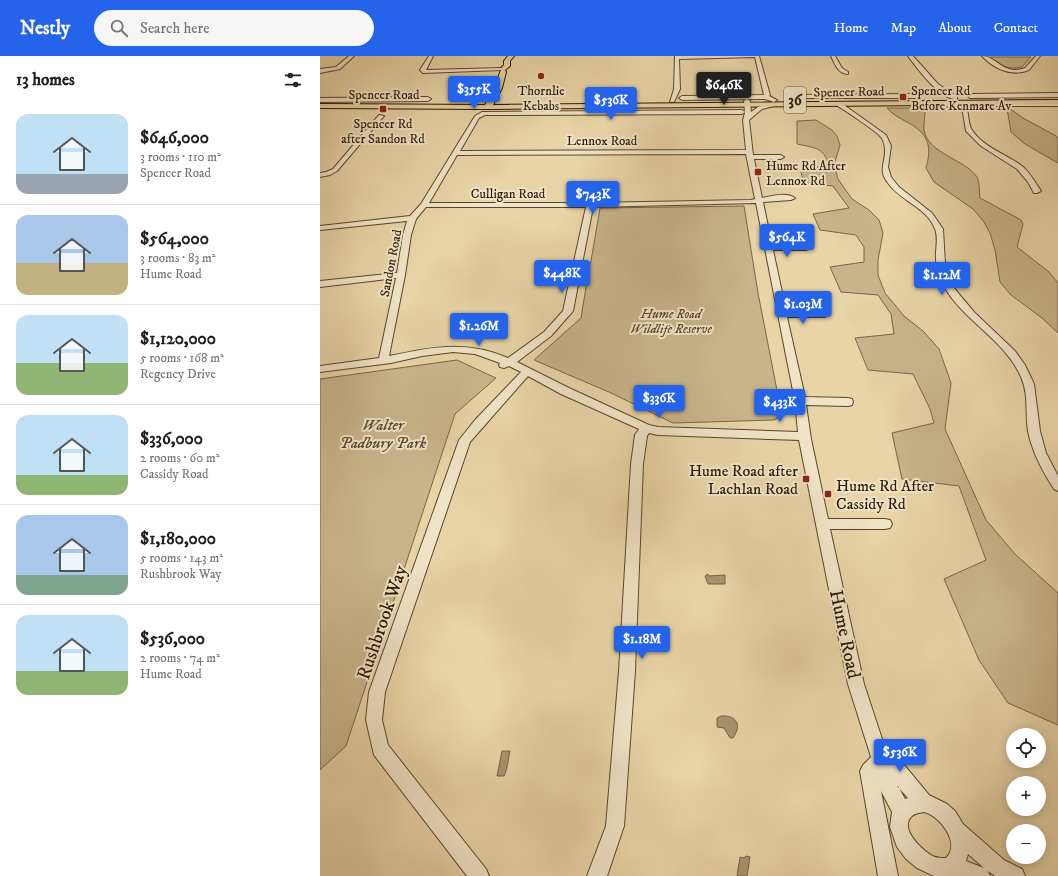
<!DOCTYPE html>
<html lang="en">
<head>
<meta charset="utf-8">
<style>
	body { margin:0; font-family:"IM FELL DW Pica",serif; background:#f6f6f6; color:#202124; height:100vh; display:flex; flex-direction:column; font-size:15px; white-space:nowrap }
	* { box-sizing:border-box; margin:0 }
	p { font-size:13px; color:#757577 }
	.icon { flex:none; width:22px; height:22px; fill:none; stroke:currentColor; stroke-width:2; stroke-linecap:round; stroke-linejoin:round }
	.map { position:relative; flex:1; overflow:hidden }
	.drawer { display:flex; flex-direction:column; background:#fff; width:320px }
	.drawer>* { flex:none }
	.tools { position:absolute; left:686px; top:672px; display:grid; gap:8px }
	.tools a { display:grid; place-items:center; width:40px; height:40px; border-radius:50%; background:#fff; box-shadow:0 2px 10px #0003; font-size:20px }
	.price { position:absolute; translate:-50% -34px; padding:0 9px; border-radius:4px; background:#2563eb; color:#fff; font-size:13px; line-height:26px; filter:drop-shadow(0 1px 2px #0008) }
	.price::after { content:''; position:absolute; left:50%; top:24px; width:12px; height:9px; margin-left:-6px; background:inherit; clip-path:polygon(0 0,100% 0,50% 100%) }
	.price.active { background:#222; color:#fff }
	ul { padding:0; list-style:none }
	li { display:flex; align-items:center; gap:12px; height:100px; padding:0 16px }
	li+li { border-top:1px solid #e0e0e0 }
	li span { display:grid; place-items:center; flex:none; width:112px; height:80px; border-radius:12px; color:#555 }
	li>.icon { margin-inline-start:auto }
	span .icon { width:48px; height:48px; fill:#fffc; stroke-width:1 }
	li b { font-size:17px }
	h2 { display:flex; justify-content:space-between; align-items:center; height:48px; padding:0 16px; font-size:17px }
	header { display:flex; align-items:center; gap:24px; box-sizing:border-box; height:56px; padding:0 20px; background:#2563eb; color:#fff }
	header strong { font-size:19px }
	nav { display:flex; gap:22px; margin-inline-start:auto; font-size:14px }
	.search { width:280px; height:36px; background:#f6f6f6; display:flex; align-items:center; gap:10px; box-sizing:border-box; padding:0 14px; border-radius:22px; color:#757577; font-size:15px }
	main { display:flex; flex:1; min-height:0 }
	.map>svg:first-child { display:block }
</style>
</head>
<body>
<header>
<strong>Nestly</strong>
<div class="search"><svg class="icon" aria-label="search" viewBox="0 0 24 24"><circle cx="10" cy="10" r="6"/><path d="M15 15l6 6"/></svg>Search here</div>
<nav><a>Home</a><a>Map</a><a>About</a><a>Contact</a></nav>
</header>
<main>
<section class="drawer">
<h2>13 homes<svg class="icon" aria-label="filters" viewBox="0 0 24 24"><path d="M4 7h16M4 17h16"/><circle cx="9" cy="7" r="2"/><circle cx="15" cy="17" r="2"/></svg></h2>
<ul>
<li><span style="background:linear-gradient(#bfe0f5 75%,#9aa5b1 0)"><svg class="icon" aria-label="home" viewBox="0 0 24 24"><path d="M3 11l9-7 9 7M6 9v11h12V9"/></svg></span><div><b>$646,000</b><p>3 rooms · 110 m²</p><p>Spencer Road</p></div></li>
<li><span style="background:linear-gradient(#a9c7e8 60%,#c2b280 0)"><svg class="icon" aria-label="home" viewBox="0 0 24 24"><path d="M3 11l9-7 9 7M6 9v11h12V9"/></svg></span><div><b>$564,000</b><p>3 rooms · 83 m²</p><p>Hume Road</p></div></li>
<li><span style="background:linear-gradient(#bfe0f5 60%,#8fb573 0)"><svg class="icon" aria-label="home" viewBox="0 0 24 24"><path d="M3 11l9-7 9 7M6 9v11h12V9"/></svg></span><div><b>$1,120,000</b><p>5 rooms · 168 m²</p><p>Regency Drive</p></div></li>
<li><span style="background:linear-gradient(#bfe0f5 75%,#8fb573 0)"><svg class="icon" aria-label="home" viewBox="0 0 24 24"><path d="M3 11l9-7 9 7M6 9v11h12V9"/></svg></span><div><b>$336,000</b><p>2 rooms · 60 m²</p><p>Cassidy Road</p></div></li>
<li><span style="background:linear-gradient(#a9c7e8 75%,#7fa58c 0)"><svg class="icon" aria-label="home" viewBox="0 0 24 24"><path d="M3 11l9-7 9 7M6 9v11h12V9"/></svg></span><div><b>$1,180,000</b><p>5 rooms · 143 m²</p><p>Rushbrook Way</p></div></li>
<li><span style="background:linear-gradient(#bfe0f5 70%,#8fb573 0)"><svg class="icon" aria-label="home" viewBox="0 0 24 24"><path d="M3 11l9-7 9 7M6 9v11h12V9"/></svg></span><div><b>$536,000</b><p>2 rooms · 74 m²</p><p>Hume Road</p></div></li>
</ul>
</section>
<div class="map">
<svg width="738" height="820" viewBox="0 0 738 820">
	<rect width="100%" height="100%" fill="#e8d4a7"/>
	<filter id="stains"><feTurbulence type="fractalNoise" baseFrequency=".005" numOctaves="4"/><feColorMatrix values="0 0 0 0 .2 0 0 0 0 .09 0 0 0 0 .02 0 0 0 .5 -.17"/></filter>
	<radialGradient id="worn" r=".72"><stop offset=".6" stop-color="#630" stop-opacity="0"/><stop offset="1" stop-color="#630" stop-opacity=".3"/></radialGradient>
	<g fill="#c8b48b" stroke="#786646">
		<path d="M670 1H711L702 11C688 14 680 10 670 1Z"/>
		<path d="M567 52H605C606 59 603 66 604 74 608 98 645 103 657 121 660 126 659 136 660 142L701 164 703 168 697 191 729 216 738 227V277L722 262 691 239 680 226 675 194 670 177 664 166 653 153 614 126 606 112C613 88 607 76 585 65 578 61 572 58 567 52Z"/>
		<path d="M686 52H689L703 62 736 80 738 82V107L705 88 691 76 688 58Z"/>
		<path d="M496 64 512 74 517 80 520 89 514 109 518 123 532 143 549 154 559 164 563 177 558 204V219L565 237 584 260 603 275 619 293 631 327 625 373 666 464 695 498 738 537V669L688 647 659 604 624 523 666 504 639 430 582 423 572 377 614 367 610 353 593 318 548 314 535 282 574 278 571 258 558 239 521 236 510 211 544 206V191L536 179 500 174 493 158 529 152 513 130 484 127 480 113 509 110C504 91 495 92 477 88V65Z"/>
		<path d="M424 150 438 237 462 360 454 364 353 367 289 336 214 304 261 262 268 219 267 218 271 205 280 152Z"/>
		<path d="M137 304 176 322 135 358 26 690 0 714V323Z"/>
	</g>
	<g fill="#a7946e" stroke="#756242">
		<path d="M388 518 389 520 405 519V528H388L385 520Z"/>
		<path d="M401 660C417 659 422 669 413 682H410L404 672 397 671V662Z"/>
		<path d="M182 695H190C188 703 188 712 184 720H177Z"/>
		<path d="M426 800 430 801 427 820H417L420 801 424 802Z"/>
	</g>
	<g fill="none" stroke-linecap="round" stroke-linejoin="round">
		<defs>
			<g id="minor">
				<path d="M29 0H34L20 13 0 17V13L16 11Z"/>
				<path d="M109 0H113L106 14 182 12 184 13 182 14 103 17 100 14Z"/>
				<path d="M355 0H439L450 39 449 40 457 44 454 46 445 43 362 44 359 42 362 40 444 39 435 1 359 3 360 33 354 46H350L354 33Z"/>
				<path d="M511 0H515L522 12 528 16V18C518 18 515 8 511 0Z"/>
				<path d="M588 0H593L618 28 637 41V43C620 44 597 12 588 0Z"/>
				<path d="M662 0C677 0 683 20 705 12L716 0H720L709 14C692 21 674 13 662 0Z"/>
				<path d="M738 37V41L650 42 647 40 650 38Z"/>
				<path d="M471 39 596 38 599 40 596 42H469L468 41Z"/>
				<path d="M0 42 108 41 111 43 108 45 0 46Z"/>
				<path d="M427 43 430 45 431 56 438 51 455 47 458 49 442 53 429 64 433 99H461L464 101 461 103H434L442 142C451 140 467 136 475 142L471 144 443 146 452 190H486L490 192 486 194H453L466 255H505L510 258 505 261H467L485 341 528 342 532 343 533 346 532 349 528 350 486 349 491 383 508 463H565L570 464 572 468 570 472 565 473H510L544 628 563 686 566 687 609 739 627 748 635 755 643 768 684 804 702 813 705 820H675L668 815 670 820H614L597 812 586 803 577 791 570 771 572 756 561 735 578 820H558L540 715 543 709 551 701 528 628 479 384 338 379 329 377 327 380 323 408 315 615 304 770 287 820H267L286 770 299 615 311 408 315 379 319 373 241 338 208 320 150 386 65 636 62 664 68 689 166 813 169 820H147L54 699 46 664 49 636 139 384 155 364 201 316 189 310 184 312 180 311 179 309 180 307 155 298 133 296 102 300 71 307 0 316V310L59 302 76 222 0 231V225L77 217 83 179 87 165 0 174V170L90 160 101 148 155 60 162 56 422 54 425 56 422 58 165 59 159 62 140 95 426 94 423 64 425 57 424 45ZM426 98 435 143 431 144 270 147H109L137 99ZM436 147 475 345 478 376 338 371 329 369 249 332 197 306 231 280 253 255 273 151ZM106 151H266L243 255 224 276 188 302C146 284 112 291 69 300L85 219 91 179 96 163ZM578 730H577L588 742 585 743ZM604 756C620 760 641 787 626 802 620 802 615 802 611 799 600 792 579 772 592 760 595 757 600 757 604 756ZM648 798 664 812 646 805Z"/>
				<path d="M514 46H518L524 49 566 79 571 90 568 111 571 121 579 131 612 157 623 173 625 207 628 220 634 232 654 256 695 295 705 309 714 328 720 375 726 397 738 420V435L734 433C723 416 712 396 708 375 705 357 709 338 701 321 685 284 645 266 625 232 620 223 616 213 616 203 615 194 619 183 615 173 607 151 580 145 568 127 558 114 565 109 565 95 565 91 564 85 561 81 556 75 522 52 514 48Z"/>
				<path d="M738 46V50H646C649 58 648 69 652 74 664 92 686 98 702 110 710 117 715 126 721 135L717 137H714L708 126 697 113 661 90 646 75 643 57 640 50 607 51 604 49 607 47Z"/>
				<path d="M59 59 64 60 17 115 10 119 0 121V117L6 116 13 113Z"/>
			</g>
			<path id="major" d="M188 0H194L190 5V10L185 14 186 16 182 32 173 49 738 44V48L168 53 0 52V48L165 49 174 32 181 14 180 13 184 9V5Z"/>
		</defs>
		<use href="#minor" stroke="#59462a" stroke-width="2"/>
		<use href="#major" stroke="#291700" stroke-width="2"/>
		<use href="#minor" fill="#f0e3c6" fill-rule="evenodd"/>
		<use href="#major" fill="#e8d4a7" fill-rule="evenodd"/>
	</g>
	<g fill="#8f2418" stroke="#f0e3c6" stroke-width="1.5">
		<circle cx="221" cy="20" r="4"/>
		<rect x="579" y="37" width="8" height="8" rx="2"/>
		<rect x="59" y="49" width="8" height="8" rx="2"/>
		<rect x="434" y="112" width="8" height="8" rx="2"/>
		<rect x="482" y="419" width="8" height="8" rx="2"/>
		<rect x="504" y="434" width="8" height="8" rx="2"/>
	</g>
	<g text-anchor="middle" stroke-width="4" stroke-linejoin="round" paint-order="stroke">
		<g font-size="13" fill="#291700" stroke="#f0e3c6">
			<text x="221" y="39">Thornlie<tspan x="221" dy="15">Kebabs</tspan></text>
			<text x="591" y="39" text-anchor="start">Spencer Rd<tspan x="591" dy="15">Before Kenmare Av</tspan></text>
			<text x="63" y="72">Spencer Rd<tspan x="63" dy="15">after Sandon Rd</tspan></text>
			<text x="446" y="114" text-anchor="start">Hume Rd After<tspan x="446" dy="15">Lennox Rd</tspan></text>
		</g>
		<g font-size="13" fill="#291700" stroke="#f0e3c6">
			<text transform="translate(529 35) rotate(-1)" y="5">Spencer Road</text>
			<text x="64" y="43">Spencer Road</text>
			<text x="282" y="89">Lennox Road</text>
			<text x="188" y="142">Culligan Road</text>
			<text transform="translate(70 207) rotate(-79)" y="5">Sandon Road</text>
		</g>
		<g font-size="13" font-style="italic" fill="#59462a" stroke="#f0e3c6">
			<text x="351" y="262">Hume Road<tspan x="351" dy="15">Wildlife Reserve</tspan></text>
		</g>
		<rect fill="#f0e3c6" stroke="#65543b" stroke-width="1" x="464" y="31" width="22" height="26" rx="3"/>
		<g font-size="15" font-weight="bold" fill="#291700">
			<text x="475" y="49">36</text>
		</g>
		<g font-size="16" font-style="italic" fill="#59462a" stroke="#f0e3c6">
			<text x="63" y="374">Walter<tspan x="63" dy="18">Padbury Park</tspan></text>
		</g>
		<g font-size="16" fill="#291700" stroke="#f0e3c6" text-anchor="end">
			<text x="478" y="420">Hume Road after<tspan x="478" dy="18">Lachlan Road</tspan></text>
			<text x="516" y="435" text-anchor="start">Hume Rd After<tspan x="516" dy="18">Cassidy Rd</tspan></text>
		</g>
		<g font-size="19" fill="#291700" stroke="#f0e3c6">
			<text transform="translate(61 566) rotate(-71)" y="7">Rushbrook Way</text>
			<text transform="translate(526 578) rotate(78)" y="7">Hume Road</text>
		</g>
	</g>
	<rect width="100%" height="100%" filter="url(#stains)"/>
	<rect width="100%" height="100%" fill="url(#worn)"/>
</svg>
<div class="tools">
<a><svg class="icon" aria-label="locate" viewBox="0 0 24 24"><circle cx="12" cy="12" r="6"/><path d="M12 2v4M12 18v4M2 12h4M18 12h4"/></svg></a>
<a>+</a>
<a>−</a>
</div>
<b class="price active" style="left:404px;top:50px">$646K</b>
<b class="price" style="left:154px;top:54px">$355K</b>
<b class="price" style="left:291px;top:65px">$536K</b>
<b class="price" style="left:273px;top:159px">$743K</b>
<b class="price" style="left:467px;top:202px">$564K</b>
<b class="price" style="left:242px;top:238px">$448K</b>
<b class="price" style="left:622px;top:240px">$1.12M</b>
<b class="price" style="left:483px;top:269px">$1.03M</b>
<b class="price" style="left:159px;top:291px">$1.26M</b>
<b class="price" style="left:339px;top:363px">$336K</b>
<b class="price" style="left:460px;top:367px">$433K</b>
<b class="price" style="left:322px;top:604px">$1.18M</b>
<b class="price" style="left:580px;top:717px">$536K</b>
</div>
</main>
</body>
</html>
